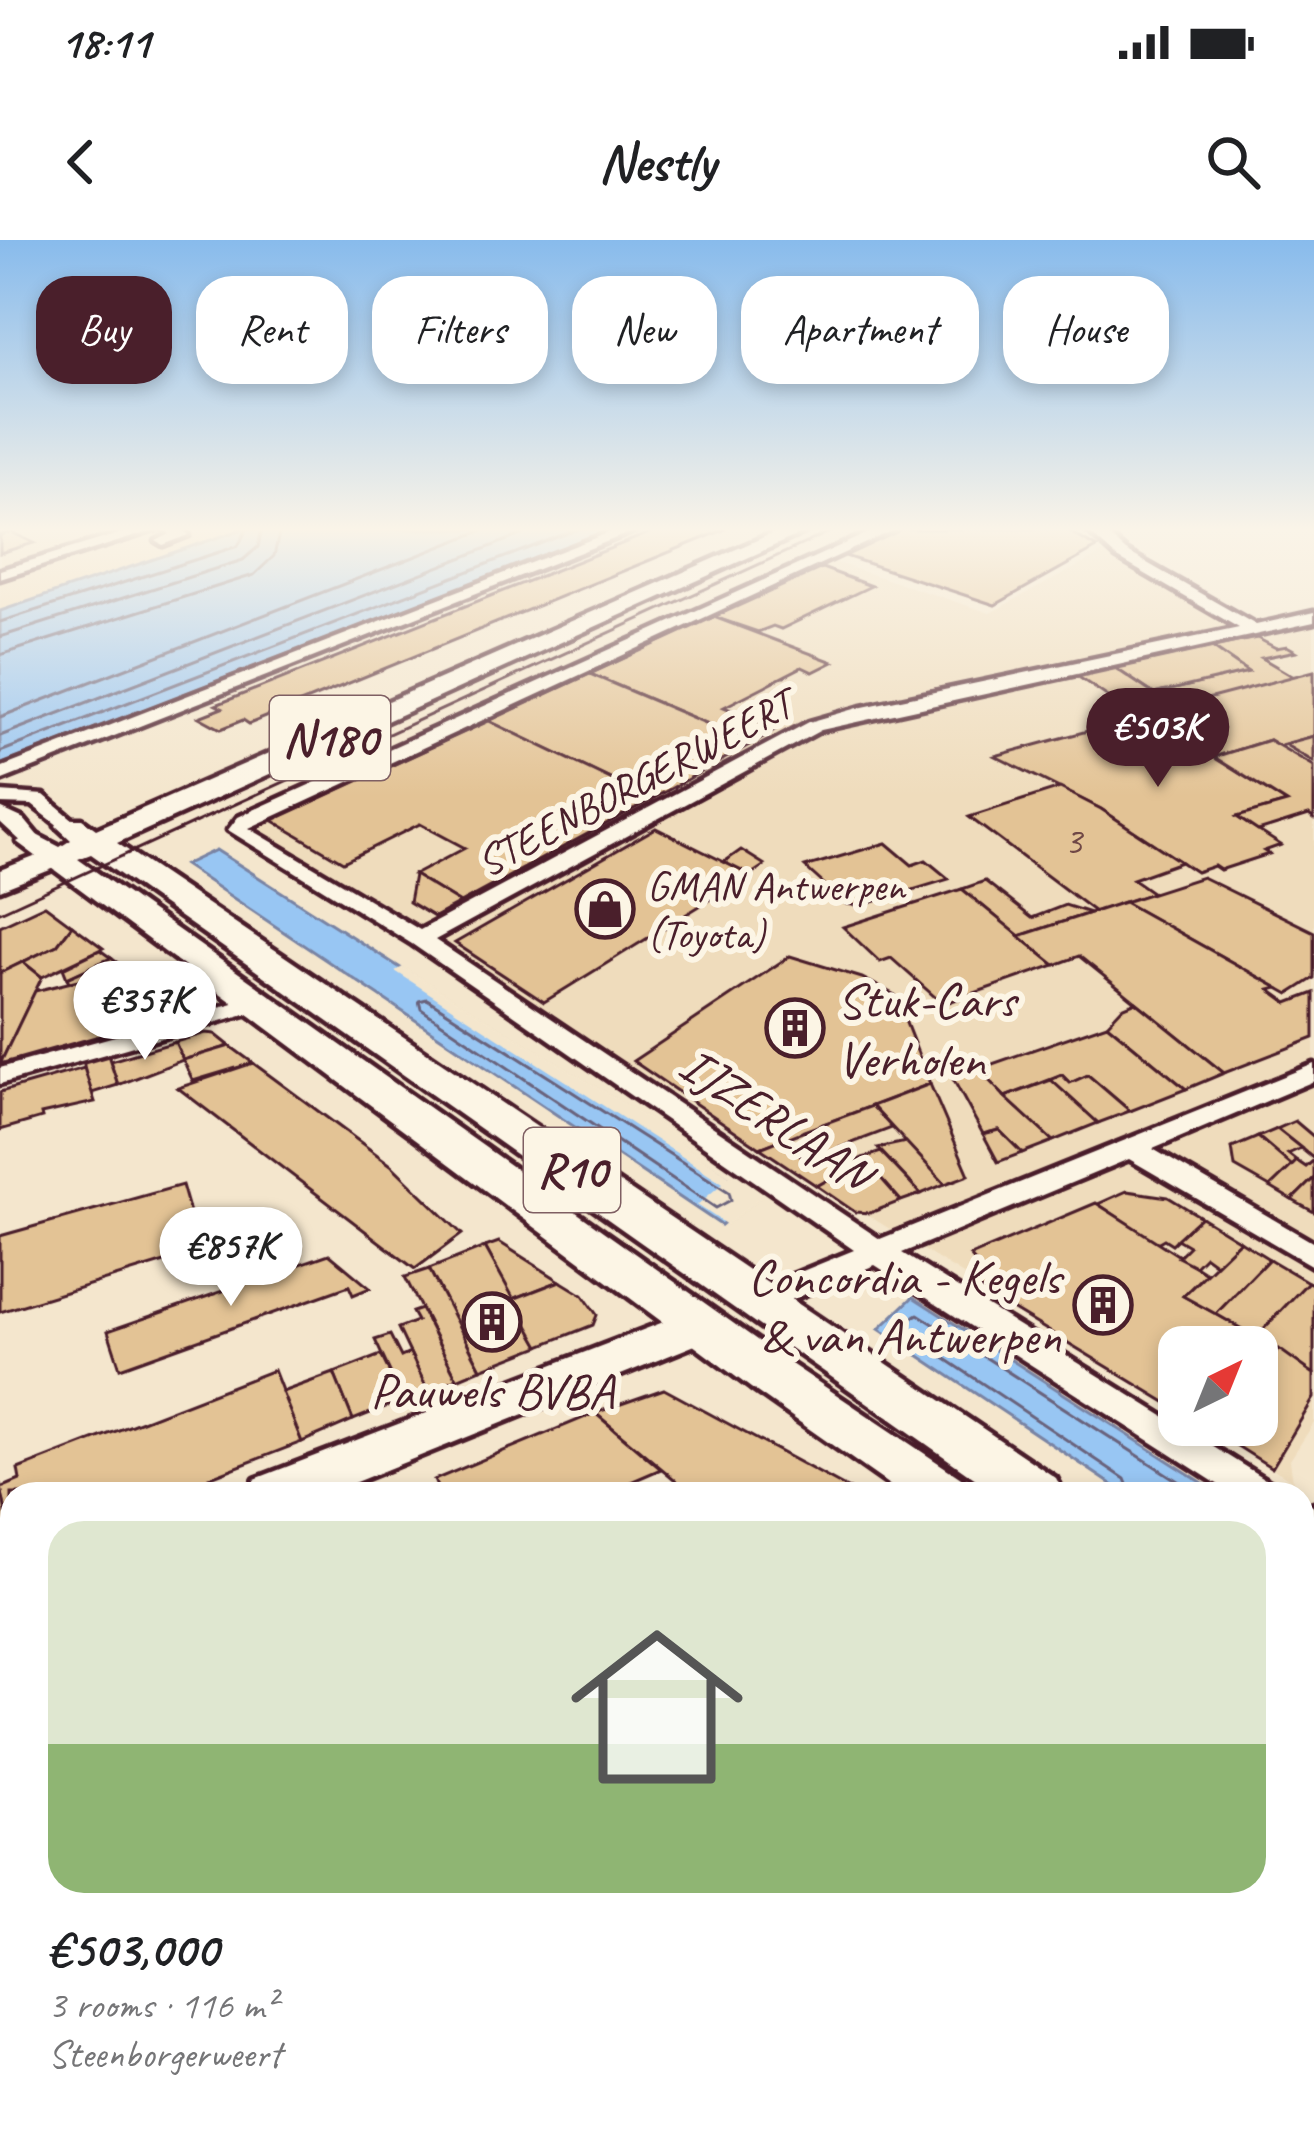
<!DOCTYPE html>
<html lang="en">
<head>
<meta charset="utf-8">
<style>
	body { margin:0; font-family:Caveat,sans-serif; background:#f6f6f6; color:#202124; height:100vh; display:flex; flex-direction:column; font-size:45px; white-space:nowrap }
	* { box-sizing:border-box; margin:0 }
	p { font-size:39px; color:#757577 }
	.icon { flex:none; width:66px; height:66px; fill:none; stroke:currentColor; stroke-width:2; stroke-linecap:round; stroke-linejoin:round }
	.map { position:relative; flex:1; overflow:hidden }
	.sheet { position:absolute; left:0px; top:1242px; width:1314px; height:663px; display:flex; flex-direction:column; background:#fff; border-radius:36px 36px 0 0; box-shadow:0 6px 18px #0003 }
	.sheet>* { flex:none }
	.hud { position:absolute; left:36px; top:36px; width:1242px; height:108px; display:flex; gap:24px }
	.needle { width:78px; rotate:43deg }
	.buttons { position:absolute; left:1158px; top:1086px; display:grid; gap:24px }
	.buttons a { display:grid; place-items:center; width:120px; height:120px; border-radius:24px; background:#fff; box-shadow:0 6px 18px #0003; font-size:60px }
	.price { position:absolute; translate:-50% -102px; padding:0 27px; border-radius:42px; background:#fff; color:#222; font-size:39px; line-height:78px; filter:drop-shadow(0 3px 6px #0008) }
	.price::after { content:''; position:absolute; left:50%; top:72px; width:36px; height:27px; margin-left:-18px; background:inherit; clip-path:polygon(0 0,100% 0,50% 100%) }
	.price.current { background:#4a1f2b; color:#fff }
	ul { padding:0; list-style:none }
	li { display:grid; align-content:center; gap:24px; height:636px; padding:0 48px }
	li+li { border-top:3px solid #e0e0e0 }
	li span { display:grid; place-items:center; height:372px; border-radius:36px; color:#555 }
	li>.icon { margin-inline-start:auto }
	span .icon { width:216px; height:216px; fill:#fffc; stroke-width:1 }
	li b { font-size:51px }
	.tag { padding:0 42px; border-radius:36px; background:#fff; box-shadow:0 6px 18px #0003; font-size:42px; line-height:108px }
	.tag.current { background:#4a1f2b; color:#fff }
	.status { display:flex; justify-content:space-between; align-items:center; height:84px; padding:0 60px; background:#fff; direction:ltr }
	.status svg { height:33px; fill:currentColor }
	header { display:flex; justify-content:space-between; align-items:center; height:156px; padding:0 48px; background:#fff; font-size:54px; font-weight:800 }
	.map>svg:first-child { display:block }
</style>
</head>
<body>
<div class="status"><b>18:11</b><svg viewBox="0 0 49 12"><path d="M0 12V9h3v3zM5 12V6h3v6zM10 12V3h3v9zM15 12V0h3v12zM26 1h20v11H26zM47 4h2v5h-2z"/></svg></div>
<header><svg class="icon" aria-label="back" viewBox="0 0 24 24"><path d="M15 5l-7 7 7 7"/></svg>Nestly<svg class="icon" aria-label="search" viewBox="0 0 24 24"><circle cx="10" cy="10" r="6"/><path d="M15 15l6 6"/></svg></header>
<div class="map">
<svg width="1314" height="1904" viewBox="0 0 1314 1904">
	<rect width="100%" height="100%" fill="#f4e6cd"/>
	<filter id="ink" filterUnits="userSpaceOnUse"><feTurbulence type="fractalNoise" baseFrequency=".00833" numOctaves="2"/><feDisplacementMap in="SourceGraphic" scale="24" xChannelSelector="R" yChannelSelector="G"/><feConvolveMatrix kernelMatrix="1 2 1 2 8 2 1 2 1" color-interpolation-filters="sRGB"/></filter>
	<g filter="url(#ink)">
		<g fill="#efdcbc">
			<path d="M0 289H243L0 371Z"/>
			<path d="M1105 312 1249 394 1314 383V1183L1290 1220 1293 1241 1203 1185H1257V1107H1179V1170L246 586 834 322 990 373Z"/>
			<path d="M1302 1587 1314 1595V1904H267L271 1893H1302Z"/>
		</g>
		<g fill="#98c6f3" stroke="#7983a3" stroke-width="3">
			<path d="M243 289H611L0 525V371Z"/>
			<path d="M216 610 756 955 721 985 184 625Z"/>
			<path d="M913 1057 1220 1254H1126L879 1089Z"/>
		</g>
		<path fill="#f4e6cd" d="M403 727 681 899 678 902 731 937 735 934 759 950 762 956 727 985 697 965 723 943 395 731Z"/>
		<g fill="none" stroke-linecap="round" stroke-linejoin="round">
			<g stroke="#69627b" stroke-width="3">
				<path d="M0 382 238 306 247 289"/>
				<path d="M0 397 243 320 258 307 262 289"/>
				<path d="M0 415 254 335 274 316 280 289"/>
				<path d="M0 477 486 289"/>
				<path d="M0 496 536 289"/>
				<path d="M0 512 578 289"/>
				<path d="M427 759 729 952 731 960 716 968 421 769 419 761Z"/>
				<path d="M1131 1254 1125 1239 904 1091 903 1083 918 1074 1198 1254"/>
			</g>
		</g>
		<g fill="#e3c395" stroke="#4a1f2b" stroke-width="3">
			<path d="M659 289H726L249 484 243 480 221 489 199 477 222 468 216 465Z"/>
			<path d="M897 289H1065L1097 308 995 365 842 315Z"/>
			<path d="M11 292 34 303 0 313V295Z"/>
			<path d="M822 328 871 346 781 389 773 386 758 392 714 377Z"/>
			<path d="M714 377 833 422 813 432 802 427 724 467 776 489 753 503 590 434Z"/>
			<path d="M1257 398 1276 408 1287 406 1296 411 1262 418 1294 437 1187 465 1165 451 1248 432 1212 407Z"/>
			<path d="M1212 407 1248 432 1154 454 1115 428Z"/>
			<path d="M1115 428 1154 454 1165 451 1179 460 1129 471 1077 436Z"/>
			<path d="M1314 431V496L1279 506 1269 500 1214 517 1146 475Z"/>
			<path d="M590 434 753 503 652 559 489 481Z"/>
			<path d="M1146 475 1287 563 1237 577 1281 605 1264 611 1269 614 1220 630 1214 626 1196 632 1101 569 995 516Z"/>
			<path d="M489 481 652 559 460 663 414 635 465 608 420 584 343 622 272 580Z"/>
			<path d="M1314 496V522L1284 504Z"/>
			<path d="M1269 500 1314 526V579L1309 575 1258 591 1237 577 1287 563 1214 517Z"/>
			<path d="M1060 548 1101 569 1181 622 1133 639 1153 653 1095 672 969 577Z"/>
			<path d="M656 588 750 635 544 762 455 703Z"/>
			<path d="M886 603 912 625 926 620 949 639 860 666 846 664 805 627Z"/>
			<path d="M741 610 765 625 750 635 724 622Z"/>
			<path d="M414 635 460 663 434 677 409 662Z"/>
			<path d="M1202 637 1314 692V738L1289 754 1124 662Z"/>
			<path d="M985 641 1032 678 1065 665 1090 673 1019 696 962 649Z"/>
			<path d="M962 649 1055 725 943 764 891 718 880 722 843 687Z"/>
			<path d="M1124 662 1278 748 1270 750 1288 763 1314 753V798L1224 833 1079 716 1055 725 1019 696Z"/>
			<path d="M45 665 72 685 57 705 0 733V686Z"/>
			<path d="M72 685 103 708 42 737 23 722 57 705Z"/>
			<path d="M100 710 111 718 67 738 63 728Z"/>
			<path d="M790 716 862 738 895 755 930 844 760 908 633 821Z"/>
			<path d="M111 718 134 735 125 755 96 756 84 739 69 742 67 738Z"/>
			<path d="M23 722 42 737 0 824V733Z"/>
			<path d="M137 734 188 771 0 824 35 751 84 739 96 756 125 755Z"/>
			<path d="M1136 762 1224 833 1186 849 1107 784 1122 768Z"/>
			<path d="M1107 784 1186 849 1130 871 1088 835 1070 843 1062 835 1005 857 978 829Z"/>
			<path d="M206 793 215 794 230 806 183 820 175 802Z"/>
			<path d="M175 802 183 820 118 845 110 821Z"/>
			<path d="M230 806 253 823 193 841 183 820Z"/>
			<path d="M107 812 118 845 92 853 88 851 83 819Z"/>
			<path d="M253 823 391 925 462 994 415 1029 178 848Z"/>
			<path d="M84 828 95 862 41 874 42 878 0 890V852Z"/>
			<path d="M978 829 1005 857 1053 901 1022 913 999 890 983 894 953 839Z"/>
			<path d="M1062 835 1070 843 1088 835 1130 871 1098 883 1051 840Z"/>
			<path d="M1051 840 1098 883 1053 901 1005 857Z"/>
			<path d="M930 844 969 935 945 944 872 866Z"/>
			<path d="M872 866 892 888 826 913 842 932 817 946 760 908 785 898 802 917 819 911 804 891Z"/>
			<path d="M1295 881 1314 897V919L1277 889Z"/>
			<path d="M1277 889 1301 908 1288 914 1297 921 1292 926 1258 897Z"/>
			<path d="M999 890 1022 913 998 922 983 894Z"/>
			<path d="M1258 897 1292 926 1270 947 1235 927 1232 908Z"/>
			<path d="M906 902 945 944 921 954 878 908Z"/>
			<path d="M881 912 921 954 901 961 863 918Z"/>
			<path d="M863 918 901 961 870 973 855 972 817 946 842 932 838 928Z"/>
			<path d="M1314 920V938L1292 960 1270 947 1297 921 1306 927Z"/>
			<path d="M1314 938V972L1292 960Z"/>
			<path d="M182 945 201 1011 0 1072V996Z"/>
			<path d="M1127 951 1168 957 1201 977 1172 1004 1164 999 1157 1003 1098 964Z"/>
			<path d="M1096 963 1206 1033 1183 1056 1279 1109 1257 1138V1107H1179V1170L971 1044 983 1031 970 1016Z"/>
			<path d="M1201 977 1240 1001 1216 1024 1205 1016 1195 1026 1178 1017 1189 1006 1177 999Z"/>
			<path d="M1240 1001 1269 1019 1216 1074 1183 1056Z"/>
			<path d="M499 1002 560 1041 513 1059 485 1007Z"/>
			<path d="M485 1007 540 1106 481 1129 429 1029Z"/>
			<path d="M329 1014 370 1048 353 1055 349 1046 120 1128 108 1091Z"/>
			<path d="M1269 1019 1308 1042 1256 1097 1216 1074Z"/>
			<path d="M429 1029 481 1129 457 1139 405 1037Z"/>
			<path d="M560 1041 583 1055 597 1075 593 1085 540 1106 513 1059Z"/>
			<path d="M1308 1042 1314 1045V1134L1256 1097Z"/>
			<path d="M421 1069 457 1139 428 1151 398 1088 417 1081 412 1072Z"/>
			<path d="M390 1095 401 1117 410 1113 428 1151 403 1160 375 1100Z"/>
			<path d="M1279 1109 1314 1134V1158L1272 1228 1215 1192 1221 1185H1257V1138Z"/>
			<path d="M381 1115 403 1160 353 1180 334 1133Z"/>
			<path d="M274 1130 302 1202 167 1254H12V1302L1 1248 20 1240 18 1229Z"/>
			<path d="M334 1133 353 1180 302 1202 282 1152Z"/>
			<path d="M664 1149 858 1254H692L595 1173Z"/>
			<path d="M595 1173 661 1229 603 1254H440L434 1240Z"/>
			<path d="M0 1243 12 1302V1324L0 1329Z"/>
			<path d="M12 1390V1433L0 1431V1394Z"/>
			<path d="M0 1431 12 1433V1489L7 1498 12 1500V1510L0 1507Z"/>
			<path d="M0 1567 12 1569V1631L0 1630Z"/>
			<path d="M12 1889V1893H108L104 1904H5Z"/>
			<path d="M827 1893H913L907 1904H820Z"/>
		</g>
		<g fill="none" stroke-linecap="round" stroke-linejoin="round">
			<defs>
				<g id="street">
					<path d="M135 289H158L0 339V330Z"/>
					<path d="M163 289H182L189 295 163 305 156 301 170 294Z"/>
					<path d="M618 289H639L0 541V528Z"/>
					<path d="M877 289H896L249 588 420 690 809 482 858 468 1239 388 1116 317 1085 289H1101L1126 311 1256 385 1314 372V382L821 490 435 700 880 999 1314 824V841L1153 909 1314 1003V1027L1129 919 902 1013 1273 1244 1278 1254H1233L875 1025 771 1068H751L746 1060 751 1052 854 1010 412 704 228 590 238 577Z"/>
					<path d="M0 552 44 555 81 586 64 590 32 565 0 564Z"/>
					<path d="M0 568 24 579 43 602 40 606H26L0 582Z"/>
					<path d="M255 757 267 764 263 769 0 844V828Z"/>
					<path d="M1302 1265 1314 1270V1303L1302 1299Z"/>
					<path d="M0 1509 12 1511V1549L0 1547Z"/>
					<path d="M128 1893H174L170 1904H124Z"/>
				</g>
				<g id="secondary">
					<path d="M55 609 70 618 65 624 0 650V630Z"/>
					<path d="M700 1068 715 1073 721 1085 715 1097 326 1254H248L255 1239Z"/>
					<path d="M12 1330V1378L0 1382V1334Z"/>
				</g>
				<g id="primary">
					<path d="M782 289H811L117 603 1056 1238 1064 1254H997L91 614 78 619 785 1120 961 1238 969 1254H902L751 1148 17 602 33 593 60 607 71 600 56 586 60 579H82L96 589Z"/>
					<path d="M1302 1409 1314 1414V1536L1302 1531Z"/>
				</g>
			</defs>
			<use href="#street" stroke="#4a1f2b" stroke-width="9"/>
			<use href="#secondary" stroke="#4a1f2b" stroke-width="9"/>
			<use href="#primary" stroke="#4a1f2b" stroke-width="9"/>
			<use href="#street" fill="#fcf5e5" fill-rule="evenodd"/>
			<use href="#secondary" fill="#fcf5e5" fill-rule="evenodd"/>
			<use href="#primary" fill="#fcf5e5" fill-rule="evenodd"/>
			<path stroke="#4a1f2b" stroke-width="3" d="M0 672 836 289"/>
			<defs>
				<g id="rail-far1">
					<path d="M1302 1287 1314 1266"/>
					<path d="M1302 1346 1314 1324"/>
				</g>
				<g id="rail">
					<path d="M1302 1497 1314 1473"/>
					<path d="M1302 1563 1314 1538"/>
					<path d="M1302 1701 1314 1675"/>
					<path d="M1302 1784 1314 1757"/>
					<path d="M954 1904 960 1893"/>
					<path d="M997 1904 1003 1893"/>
					<path d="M1097 1904 1103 1893"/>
					<path d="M1137 1904 1143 1893"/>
					<path d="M1207 1904 1212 1893"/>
					<path d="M1250 1904 1255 1893"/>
				</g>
			</defs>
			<use href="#rail-far1" stroke="#4a1f2b" stroke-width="15"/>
			<use href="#rail" stroke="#4a1f2b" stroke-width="18"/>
			<use href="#rail-far1" stroke="#fcf5e5" stroke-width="10" stroke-dasharray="32" stroke-linecap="butt"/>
			<use href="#rail" stroke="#fcf5e5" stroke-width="14" stroke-dasharray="40" stroke-linecap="butt"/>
		</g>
	</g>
	<linearGradient id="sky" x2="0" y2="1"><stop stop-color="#88bbec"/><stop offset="0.52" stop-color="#faf4e8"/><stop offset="1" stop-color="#faf4e8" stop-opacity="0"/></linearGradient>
	<rect width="1314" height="556" fill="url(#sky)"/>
	<defs>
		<symbol id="shop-ring" viewBox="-11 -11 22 22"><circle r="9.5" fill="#fcf5e5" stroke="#4a1f2b" stroke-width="1.5"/><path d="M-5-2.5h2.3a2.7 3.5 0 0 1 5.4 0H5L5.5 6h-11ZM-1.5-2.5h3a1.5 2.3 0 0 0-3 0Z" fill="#4a1f2b"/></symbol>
		<symbol id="building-ring" viewBox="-11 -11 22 22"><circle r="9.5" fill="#fcf5e5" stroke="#4a1f2b" stroke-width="1.5"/><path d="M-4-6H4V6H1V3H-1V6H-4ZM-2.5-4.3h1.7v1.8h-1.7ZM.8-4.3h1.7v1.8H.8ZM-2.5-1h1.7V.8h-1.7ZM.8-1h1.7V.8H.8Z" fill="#4a1f2b"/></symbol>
	</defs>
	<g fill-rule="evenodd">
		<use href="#shop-ring" x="572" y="636" width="66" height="66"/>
		<use href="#building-ring" x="762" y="755" width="66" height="66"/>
		<use href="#building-ring" x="1070" y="1032" width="66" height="66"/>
		<use href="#building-ring" x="459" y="1049" width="66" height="66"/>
	</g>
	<g text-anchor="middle" stroke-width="12" stroke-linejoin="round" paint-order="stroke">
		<g font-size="39" fill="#704846">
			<text x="1073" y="614">3</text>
		</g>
		<g font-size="42" fill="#4a1f2b" stroke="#fcf5e5">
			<text transform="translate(634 542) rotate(-28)" y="15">STEENBORGERWEERT</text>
		</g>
		<g font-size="42" fill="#4a1f2b" stroke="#fcf5e5" text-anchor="start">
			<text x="647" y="660">GMAN Antwerpen<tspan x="647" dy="48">(Toyota)</tspan></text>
		</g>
		<g fill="#fcf5e5" stroke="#7f5f63" stroke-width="3">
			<rect x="270" y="456" width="120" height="84" rx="9"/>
			<rect x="524" y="888" width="96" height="84" rx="9"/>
		</g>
		<g font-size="48" font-weight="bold" fill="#4a1f2b">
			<text x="330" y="515">N180</text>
			<text x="572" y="947">R10</text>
		</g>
		<g font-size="51" fill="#4a1f2b" stroke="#fcf5e5" text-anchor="start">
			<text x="837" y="777">Stuk-Cars<tspan x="837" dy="59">Verholen</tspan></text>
			<text x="1061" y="1054" text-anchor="end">Concordia - Kegels<tspan x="1061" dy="59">&amp; van Antwerpen</tspan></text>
			<text x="492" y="1168" text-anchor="middle">Pauwels BVBA</text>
		</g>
		<g font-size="51" fill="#4a1f2b" stroke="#fcf5e5">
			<text transform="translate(776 878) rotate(34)" y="18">IJZERLAAN</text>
		</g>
	</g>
</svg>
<div class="buttons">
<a><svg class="needle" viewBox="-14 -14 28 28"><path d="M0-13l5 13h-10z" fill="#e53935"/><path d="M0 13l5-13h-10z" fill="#757577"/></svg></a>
</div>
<b class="price current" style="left:1158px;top:550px">€503K</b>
<b class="price" style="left:145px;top:823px">€357K</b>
<b class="price" style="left:231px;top:1069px">€857K</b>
<div class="hud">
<a class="tag current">Buy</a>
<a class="tag">Rent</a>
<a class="tag">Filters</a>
<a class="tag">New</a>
<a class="tag">Apartment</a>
<a class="tag">House</a>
</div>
<section class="sheet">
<ul>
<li><span style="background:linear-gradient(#dfe7d0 60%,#8fb573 0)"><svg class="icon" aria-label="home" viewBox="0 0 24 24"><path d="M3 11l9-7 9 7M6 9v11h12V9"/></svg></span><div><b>€503,000</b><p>3 rooms · 116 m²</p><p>Steenborgerweert</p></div></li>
</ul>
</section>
</div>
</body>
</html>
